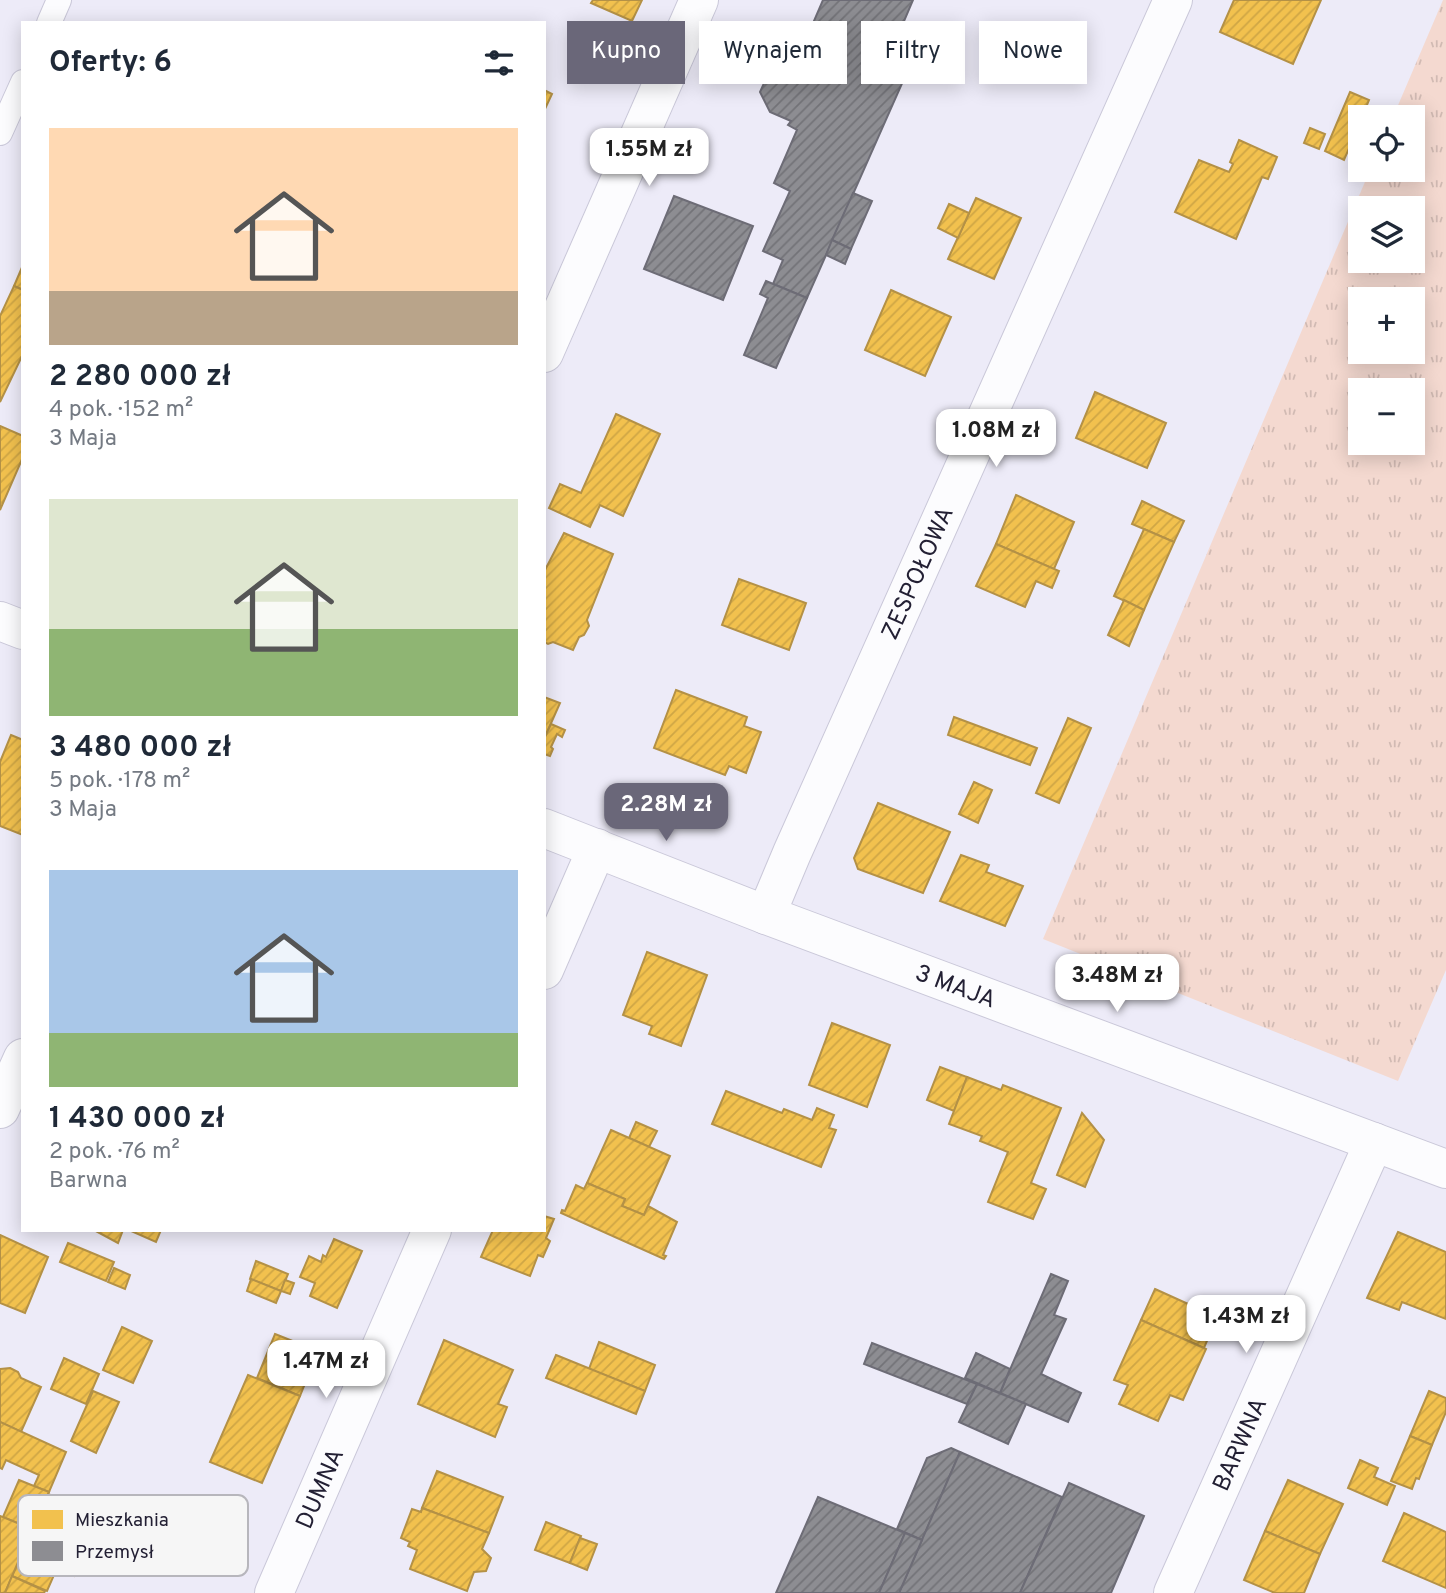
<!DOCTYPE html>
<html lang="pl">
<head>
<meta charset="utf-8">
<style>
	body { margin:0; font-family:Overpass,sans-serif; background:#f2f2f3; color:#1f2937; height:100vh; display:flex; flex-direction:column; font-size:26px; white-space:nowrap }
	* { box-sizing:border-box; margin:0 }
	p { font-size:23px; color:#747a83 }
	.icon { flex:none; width:38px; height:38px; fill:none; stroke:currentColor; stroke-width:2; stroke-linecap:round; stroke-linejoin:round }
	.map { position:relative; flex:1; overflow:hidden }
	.details { position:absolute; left:21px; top:21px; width:525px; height:1211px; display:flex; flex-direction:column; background:#fff; border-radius:0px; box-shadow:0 4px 18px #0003 }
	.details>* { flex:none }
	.hud { position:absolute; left:567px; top:21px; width:665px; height:63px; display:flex; gap:14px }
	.fabs { position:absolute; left:1348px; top:105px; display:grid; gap:14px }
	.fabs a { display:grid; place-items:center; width:77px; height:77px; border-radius:0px; background:#fff; box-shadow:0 4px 18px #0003; font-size:35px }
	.price { position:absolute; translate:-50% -60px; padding:0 16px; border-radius:14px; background:#fff; color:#222; font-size:23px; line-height:46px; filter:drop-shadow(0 2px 4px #0008) }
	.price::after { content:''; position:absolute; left:50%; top:42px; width:21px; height:16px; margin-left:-10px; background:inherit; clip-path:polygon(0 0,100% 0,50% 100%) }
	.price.selected { background:#6a6779; color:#fff }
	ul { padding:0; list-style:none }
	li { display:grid; align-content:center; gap:14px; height:371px; padding:0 28px }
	li span { display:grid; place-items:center; height:217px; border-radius:0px; color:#555 }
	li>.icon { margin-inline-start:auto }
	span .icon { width:126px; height:126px; fill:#fffc; stroke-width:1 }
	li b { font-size:30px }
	h2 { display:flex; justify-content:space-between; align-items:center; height:84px; padding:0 28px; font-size:30px }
	.chip { padding:0 24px; border-radius:0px; background:#fff; box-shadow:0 4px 18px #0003; font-size:24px; line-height:63px }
	.chip.selected { background:#6a6779; color:#fff }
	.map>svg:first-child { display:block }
</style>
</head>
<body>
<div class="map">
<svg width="1446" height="1593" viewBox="0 0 1446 1593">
	<defs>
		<pattern id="grass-tufts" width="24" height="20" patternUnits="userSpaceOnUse" patternTransform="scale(1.75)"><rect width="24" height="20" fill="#f4d9d0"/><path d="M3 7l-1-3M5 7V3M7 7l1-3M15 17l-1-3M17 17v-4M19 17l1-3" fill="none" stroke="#d1bab3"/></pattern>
		<pattern id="homes-hatch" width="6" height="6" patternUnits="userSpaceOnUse" patternTransform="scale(1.75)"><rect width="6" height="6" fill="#f2c14e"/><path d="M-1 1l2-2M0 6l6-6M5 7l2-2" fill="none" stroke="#cfa645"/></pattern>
		<pattern id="industry-hatch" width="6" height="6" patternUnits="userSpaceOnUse" patternTransform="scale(1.75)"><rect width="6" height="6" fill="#8d8d92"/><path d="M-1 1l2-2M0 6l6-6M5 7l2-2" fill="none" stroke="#737378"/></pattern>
	</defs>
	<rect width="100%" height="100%" fill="#edebf8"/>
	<path fill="url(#grass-tufts)" fill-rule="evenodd" d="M1443 0H1446V970L1398 1081 1043 939 1370 170H1412V117H1393ZM1360 208H1412V261H1360ZM1360 299H1412V352H1360ZM1360 390H1412V443H1360Z"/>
	<g fill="url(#homes-hatch)" stroke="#b49146" stroke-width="2">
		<path d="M593 0H642L632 21 591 3Z"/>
		<path d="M1234 0H1321L1293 64 1220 32Z"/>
		<path d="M544 90 552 94 544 111Z"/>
		<path d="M1350 92 1369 100 1362 117H1360V123L1344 160 1325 151Z"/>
		<path d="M1310 128 1325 134 1319 149 1304 143Z"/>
		<path d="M1239 140 1277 157 1268 179 1262 177 1236 239 1175 212 1199 160 1229 172 1233 164 1230 162Z"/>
		<path d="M976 198 1021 218 994 279 948 259Z"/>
		<path d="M949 204 969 213 958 238 938 228Z"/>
		<path d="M23 265V290L14 286Z"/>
		<path d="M14 286 23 290V354L0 402V316Z"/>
		<path d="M891 290 951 317 925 376 865 350Z"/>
		<path d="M1095 392 1166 423 1147 468 1076 438Z"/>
		<path d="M616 414 660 434 623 516 600 505 590 527 549 508 560 484 581 493Z"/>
		<path d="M0 426 23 436V457L0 510Z"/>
		<path d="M1016 495 1074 522 1054 569 996 544Z"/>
		<path d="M1142 501 1184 521 1174 542 1132 524Z"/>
		<path d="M1144 529 1174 542 1144 610 1114 596Z"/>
		<path d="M564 533 613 554 587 620 589 626 584 635 579 637 573 650 553 642 548 644 544 642V572Z"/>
		<path d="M996 544 1059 571 1052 588 1036 581 1025 607 976 586Z"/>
		<path d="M739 579 806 603 789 650 722 625Z"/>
		<path d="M1124 600 1144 610 1129 646 1108 635Z"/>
		<path d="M676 690 747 717 744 726 761 732 746 773 729 766 725 775 654 748Z"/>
		<path d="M544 697 560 703 544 739Z"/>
		<path d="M954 717 1037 748 1030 765 948 735Z"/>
		<path d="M1068 718 1091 728 1059 803 1036 793Z"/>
		<path d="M551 724 565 730 562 737 557 734 551 747 553 749 550 756 544 754V739Z"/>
		<path d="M11 735 23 740V835L0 826V762Z"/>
		<path d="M974 782 992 790 978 823 959 814Z"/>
		<path d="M878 803 950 832 923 893 858 869 854 858Z"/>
		<path d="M961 855 989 865 986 872 1023 886 1005 926 940 901Z"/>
		<path d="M647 952 707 975 681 1046 649 1034 652 1026 623 1015Z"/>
		<path d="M832 1023 890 1045 867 1107 809 1085Z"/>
		<path d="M940 1067 967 1077 954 1111 927 1100Z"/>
		<path d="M967 1077 1001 1090 1003 1085 1061 1108 1031 1183 1046 1189 1033 1219 988 1202 1008 1152 980 1141 982 1136 949 1124Z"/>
		<path d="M726 1091 782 1113 784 1109 812 1120 817 1108 834 1115 829 1128 836 1130 821 1167 712 1124Z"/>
		<path d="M1082 1113 1104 1140 1085 1187 1057 1175Z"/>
		<path d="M636 1122 657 1131 649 1147 629 1138Z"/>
		<path d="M611 1130 670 1156 644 1215 622 1206 625 1199 587 1183Z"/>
		<path d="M587 1183 625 1199 622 1206 644 1215 648 1206 677 1222 663 1255 666 1256 664 1259 561 1213 562 1210 565 1211 576 1185 584 1189Z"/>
		<path d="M544 1216 554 1219 546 1238 550 1241 543 1257 538 1255 530 1276 481 1257 493 1230H544Z"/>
		<path d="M94 1230H123L118 1243Z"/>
		<path d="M129 1230H161L156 1242Z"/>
		<path d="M1398 1232 1446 1252V1319L1402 1302 1399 1310 1367 1298Z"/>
		<path d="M0 1235 48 1257 25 1313 0 1303Z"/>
		<path d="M334 1239 362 1251 337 1308 310 1296 315 1283 300 1277 309 1256 321 1262 323 1255 326 1257Z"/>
		<path d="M68 1243 114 1262 106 1281 60 1262Z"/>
		<path d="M256 1261 288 1274 281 1291 250 1279Z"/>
		<path d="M114 1268 130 1275 125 1289 108 1282Z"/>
		<path d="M251 1279 281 1291 276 1303 247 1291Z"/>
		<path d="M285 1280 294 1283 290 1294 281 1291Z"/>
		<path d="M1155 1289 1217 1317 1204 1348 1141 1320Z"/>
		<path d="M1141 1320 1206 1349 1183 1400 1170 1395 1158 1421 1119 1404 1128 1385 1114 1380Z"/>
		<path d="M122 1327 152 1341 133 1383 103 1370Z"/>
		<path d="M275 1334 318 1351 300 1396 257 1378Z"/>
		<path d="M444 1340 513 1370 498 1404 507 1407 495 1437 418 1404Z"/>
		<path d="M599 1342 655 1365 645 1391 589 1369Z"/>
		<path d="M556 1355 645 1391 636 1414 546 1378Z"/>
		<path d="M64 1358 99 1374 86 1404 51 1389Z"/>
		<path d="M10 1368 18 1372 21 1378 41 1387 21 1432 0 1422V1369Z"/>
		<path d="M248 1375 300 1396 262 1483 210 1462Z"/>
		<path d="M93 1391 119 1402 96 1453 71 1441Z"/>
		<path d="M1429 1391 1446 1398V1412L1432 1445 1410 1436Z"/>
		<path d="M0 1422 66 1452 49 1492 34 1486 39 1475 6 1460 2 1469 0 1468Z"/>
		<path d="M1410 1436 1432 1445 1419 1479 1416 1478 1412 1489 1391 1481Z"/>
		<path d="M1360 1460 1378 1468 1374 1477 1395 1486 1387 1505 1348 1488Z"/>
		<path d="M437 1471 503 1497 489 1533 422 1508Z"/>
		<path d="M19 1480 49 1492 32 1529 3 1517Z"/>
		<path d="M1288 1480 1343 1504 1320 1554 1265 1531Z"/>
		<path d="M48 1494 83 1509 47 1591 12 1576Z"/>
		<path d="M422 1508 489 1533 482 1549 491 1558 486 1571 474 1572 467 1591 410 1569 417 1550 408 1546 410 1542 401 1538 412 1509 421 1512Z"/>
		<path d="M1404 1513 1446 1532V1588L1383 1561Z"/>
		<path d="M0 1516 32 1529 5 1593H0Z"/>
		<path d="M546 1522 581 1536 570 1563 535 1550Z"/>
		<path d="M1265 1531 1320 1554 1304 1593H1275L1244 1580Z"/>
		<path d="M580 1538 597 1544 587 1570 570 1563Z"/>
		<path d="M66 1548 83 1555 74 1576 57 1569Z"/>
		<path d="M12 1576 45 1591 44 1593H5Z"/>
	</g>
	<g fill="url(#industry-hatch)" stroke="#6d6c76" stroke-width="2">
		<path d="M823 0H913L884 68 904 79 807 298 773 284 783 260 763 251 790 191 774 183 797 130 788 125 791 121 770 112 760 92 790 26 808 35Z"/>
		<path d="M853 193 872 201 851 249 832 240Z"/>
		<path d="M674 196 753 226 723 300 644 269Z"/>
		<path d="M832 240 851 249 845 264 826 255Z"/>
		<path d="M766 281 807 298 776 368 744 355 768 298 760 294Z"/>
		<path d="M1051 1274 1068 1281 1054 1315 1066 1319 1041 1374 1081 1393 1068 1422 1000 1393Z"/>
		<path d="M872 1343 977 1384 967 1404 864 1364Z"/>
		<path d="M976 1353 1010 1369 1000 1393 965 1378Z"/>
		<path d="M977 1384 1026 1404 1008 1444 959 1422Z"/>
		<path d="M951 1448 960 1452 922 1540 897 1529 927 1458Z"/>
		<path d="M960 1452 1062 1497 1020 1593H899Z"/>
		<path d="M1069 1483 1144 1516 1111 1593H1020Z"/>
		<path d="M818 1497 905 1533 879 1593H776Z"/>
		<path d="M905 1533 922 1540 899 1593H879Z"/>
	</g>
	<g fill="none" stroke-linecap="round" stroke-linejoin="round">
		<defs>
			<g id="lane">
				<path d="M49 23 59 0"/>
				<path d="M0 133 23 82"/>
			</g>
			<g id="street">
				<path d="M544 353 699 0"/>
				<path id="s1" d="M766 915 792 853 1173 0"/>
				<path d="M544 970 597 848"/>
				<path d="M0 1109 23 1058"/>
				<path id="s2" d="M274 1593 432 1230"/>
				<path id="s3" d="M1173 1593 1374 1142"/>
			</g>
			<g id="secondary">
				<path d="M0 621 23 630"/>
				<path id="s4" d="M544 828 766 915 1446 1169"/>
			</g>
		</defs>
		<use href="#lane" stroke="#cac8d9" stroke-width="26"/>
		<use href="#street" stroke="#cac8d9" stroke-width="40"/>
		<use href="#secondary" stroke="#cac8d9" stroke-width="40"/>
		<use href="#lane" stroke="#fcfcfe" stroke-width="24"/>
		<use href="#street" stroke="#fcfcfe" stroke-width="38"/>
		<use href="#secondary" stroke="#fcfcfe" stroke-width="38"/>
	</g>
	<g text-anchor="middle" stroke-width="7" stroke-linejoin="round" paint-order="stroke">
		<g font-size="24" fill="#232034" stroke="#f6f6f6">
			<text dy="8" stroke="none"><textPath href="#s1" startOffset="374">ZESPOŁOWA</textPath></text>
			<text dy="8" stroke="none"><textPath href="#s4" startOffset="441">3 MAJA</textPath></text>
			<text dy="8" stroke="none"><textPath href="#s3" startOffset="163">BARWNA</textPath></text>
			<text dy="8" stroke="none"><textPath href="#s2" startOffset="114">DUMNA</textPath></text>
		</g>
	</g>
	<rect x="18" y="1495" width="230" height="81" rx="10" fill="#f6f6f6" stroke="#b7b6bc" stroke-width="2"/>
	<rect x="32" y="1510" width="31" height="19" fill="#f2c14e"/>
	<rect x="32" y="1541" width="31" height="20" fill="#8d8d92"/>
	<g font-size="19" fill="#232034">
		<text x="75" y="1526">Mieszkania</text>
		<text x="75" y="1558">Przemysł</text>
	</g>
</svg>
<div class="fabs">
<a><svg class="icon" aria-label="locate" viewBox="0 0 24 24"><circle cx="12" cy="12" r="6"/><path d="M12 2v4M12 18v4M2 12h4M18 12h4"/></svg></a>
<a><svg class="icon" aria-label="layers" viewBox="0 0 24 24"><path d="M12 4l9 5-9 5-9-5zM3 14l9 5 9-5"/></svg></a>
<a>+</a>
<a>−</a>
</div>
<b class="price" style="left:649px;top:188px">1.55M zł</b>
<b class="price" style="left:996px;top:469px">1.08M zł</b>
<b class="price selected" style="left:666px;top:843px">2.28M zł</b>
<b class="price" style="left:1117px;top:1014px">3.48M zł</b>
<b class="price" style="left:1246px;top:1355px">1.43M zł</b>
<b class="price" style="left:326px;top:1400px">1.47M zł</b>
<div class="hud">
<a class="chip selected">Kupno</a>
<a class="chip">Wynajem</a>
<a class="chip">Filtry</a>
<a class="chip">Nowe</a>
</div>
<section class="details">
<h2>Oferty: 6<svg class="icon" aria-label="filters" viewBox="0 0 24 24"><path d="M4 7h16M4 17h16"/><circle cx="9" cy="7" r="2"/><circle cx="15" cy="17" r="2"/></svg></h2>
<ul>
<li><span style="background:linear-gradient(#ffd9b3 75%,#b9a48a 0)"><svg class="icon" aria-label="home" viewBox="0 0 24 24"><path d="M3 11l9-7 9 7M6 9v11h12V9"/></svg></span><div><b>2 280 000 zł</b><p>4 pok. · 152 m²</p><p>3 Maja</p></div></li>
<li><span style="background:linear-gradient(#dfe7d0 60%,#8fb573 0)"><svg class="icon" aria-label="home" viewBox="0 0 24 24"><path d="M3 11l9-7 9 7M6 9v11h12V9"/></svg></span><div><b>3 480 000 zł</b><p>5 pok. · 178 m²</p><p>3 Maja</p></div></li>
<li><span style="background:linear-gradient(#a9c7e8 75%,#8fb573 0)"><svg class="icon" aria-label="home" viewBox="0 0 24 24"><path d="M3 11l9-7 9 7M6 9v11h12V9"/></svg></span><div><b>1 430 000 zł</b><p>2 pok. · 76 m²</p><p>Barwna</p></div></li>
</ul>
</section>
</div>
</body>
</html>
